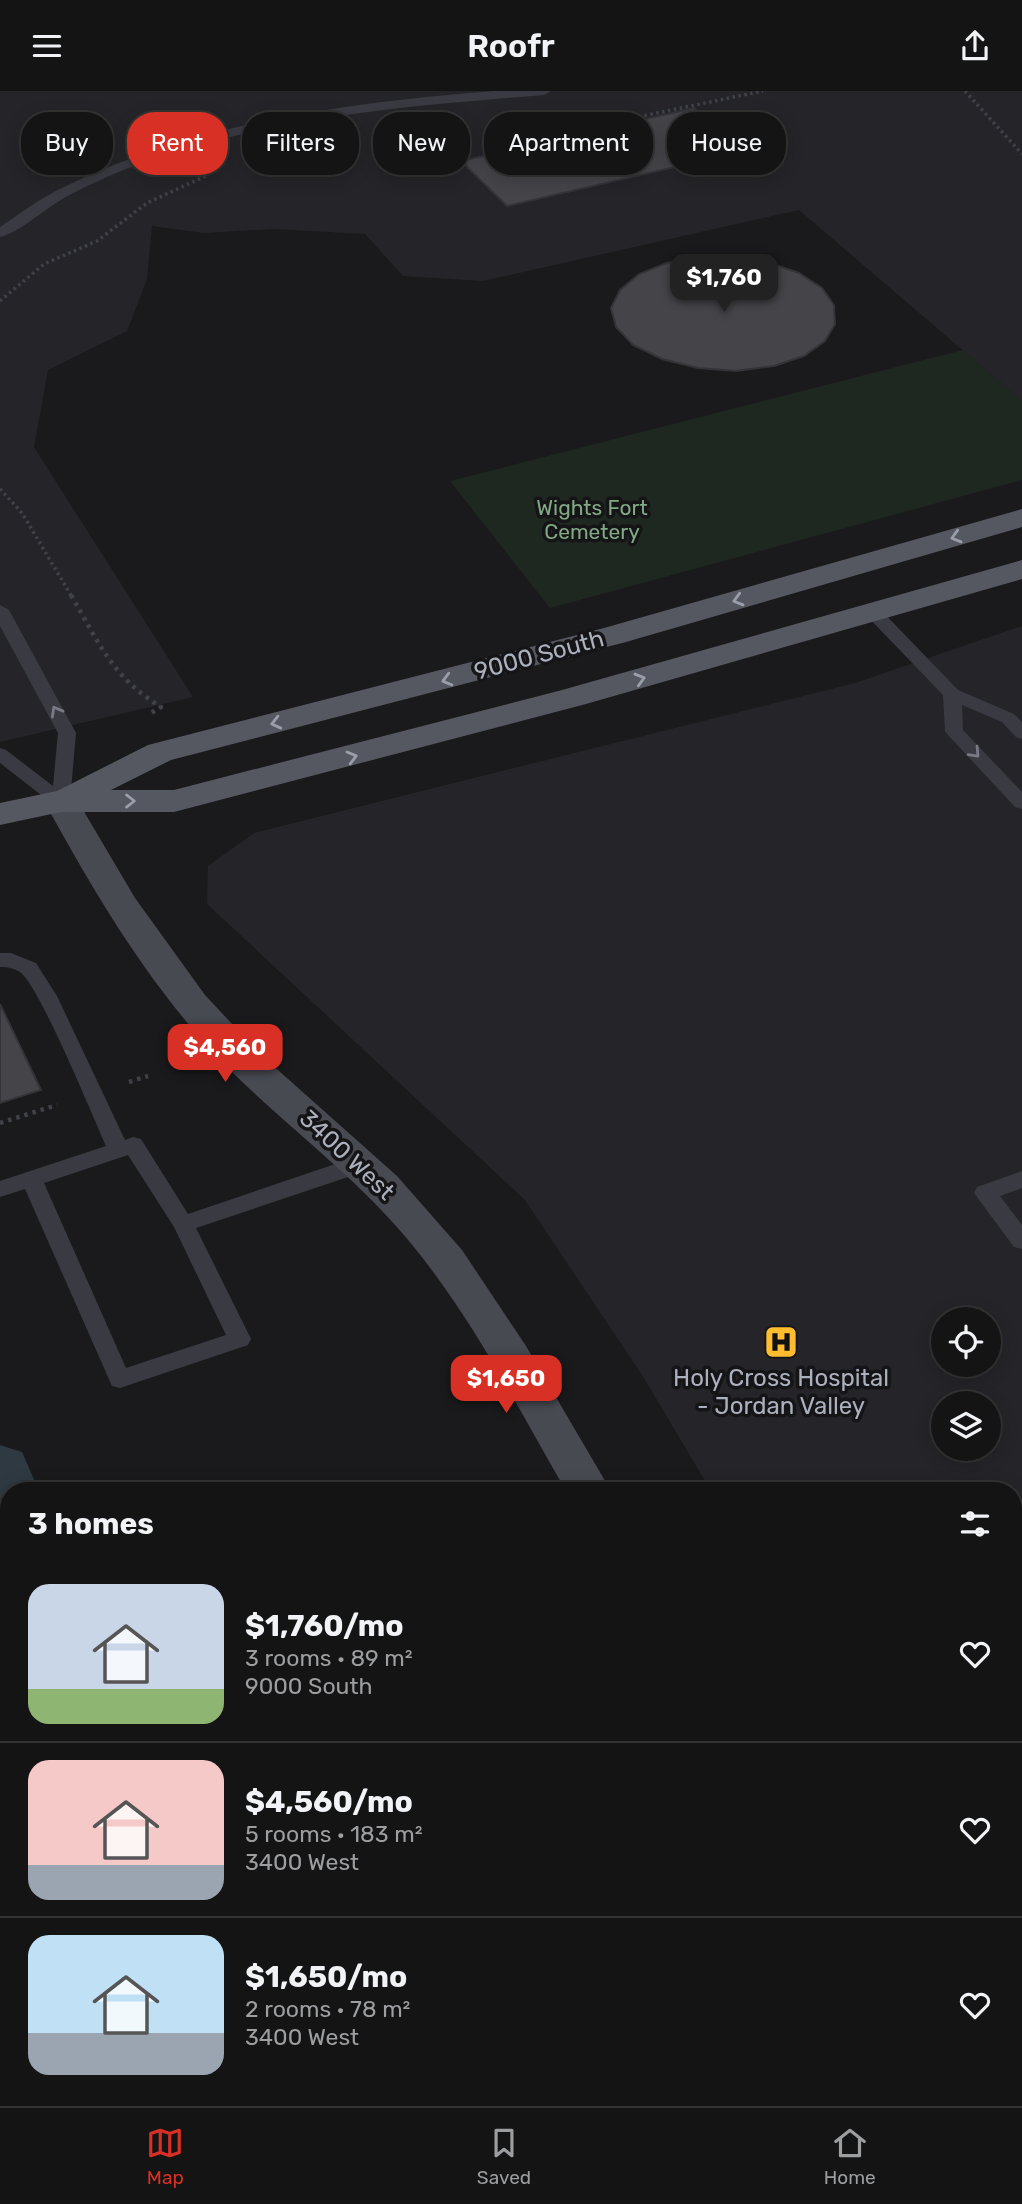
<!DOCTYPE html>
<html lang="en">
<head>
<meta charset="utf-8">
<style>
	body { margin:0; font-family:Rubik,sans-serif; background:#1d1d1e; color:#f1f3f6; height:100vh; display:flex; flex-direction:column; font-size:26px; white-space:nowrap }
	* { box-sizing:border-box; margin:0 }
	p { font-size:23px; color:#9d9ea0 }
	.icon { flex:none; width:38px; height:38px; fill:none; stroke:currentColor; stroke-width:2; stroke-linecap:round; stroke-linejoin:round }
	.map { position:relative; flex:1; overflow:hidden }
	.drawer { position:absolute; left:0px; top:1391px; width:1022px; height:625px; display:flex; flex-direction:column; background:#141415; border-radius:28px 28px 0 0; box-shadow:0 4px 18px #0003,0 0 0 2px #333334 }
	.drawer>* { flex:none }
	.guide { position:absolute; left:21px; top:21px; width:980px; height:63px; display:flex; gap:14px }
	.tools { position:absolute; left:931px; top:1216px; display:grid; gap:14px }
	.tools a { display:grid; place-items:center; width:70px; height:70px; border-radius:50%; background:#141415; box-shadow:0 4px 18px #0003,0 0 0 2px #333334; font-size:35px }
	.price { position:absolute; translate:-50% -60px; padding:0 16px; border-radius:14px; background:#d93025; color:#fff; font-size:23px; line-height:46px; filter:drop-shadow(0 2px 4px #0008) }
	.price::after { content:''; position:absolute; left:50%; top:42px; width:21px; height:16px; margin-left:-10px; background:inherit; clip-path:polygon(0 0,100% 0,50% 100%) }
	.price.on { background:#222; color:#fff }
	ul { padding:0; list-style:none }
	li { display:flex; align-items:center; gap:21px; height:175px; padding:0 28px }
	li+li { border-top:2px solid #333334 }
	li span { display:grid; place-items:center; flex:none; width:196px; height:140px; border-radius:21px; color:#555 }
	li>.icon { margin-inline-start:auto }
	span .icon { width:84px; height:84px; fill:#fffc; stroke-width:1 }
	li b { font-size:30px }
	h2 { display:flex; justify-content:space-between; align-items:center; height:84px; padding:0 28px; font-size:30px }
	.chip { padding:0 24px; border-radius:28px; background:#141415; box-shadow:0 4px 18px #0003,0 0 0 2px #333334; font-size:24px; line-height:63px }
	.chip.on { background:#d93025; color:#fff }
	header { display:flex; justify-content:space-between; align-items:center; height:91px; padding:0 28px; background:#141415; font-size:32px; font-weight:600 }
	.tab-bar { display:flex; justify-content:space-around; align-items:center; height:98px; border-top:2px solid #333334; background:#141415; font-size:19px; color:#9d9ea0 }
	.tab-bar a { display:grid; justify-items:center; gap:4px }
	.tab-bar .on { color:#d93025 }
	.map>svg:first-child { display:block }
</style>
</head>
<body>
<header><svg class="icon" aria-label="menu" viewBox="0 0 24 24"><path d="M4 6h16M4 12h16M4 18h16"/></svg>Roofr<svg class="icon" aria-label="share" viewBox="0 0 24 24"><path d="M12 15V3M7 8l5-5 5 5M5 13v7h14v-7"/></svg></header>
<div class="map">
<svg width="1022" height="2015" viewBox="0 0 1022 2015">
	<rect width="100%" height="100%" fill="#1a1a1c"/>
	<g fill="#252529" fill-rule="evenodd">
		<path d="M0 0H1022V310L799 119 483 190 403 185 365 143 274 138 204 142 152 135 147 188 127 240 48 279 34 356 193 606 0 651Z"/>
		<path d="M1022 535V1922L1013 1908V1400H711L644 1287 525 1109 207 813 208 775 254 742 855 592ZM943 1228H989V1274H943ZM943 1312H989V1358H943Z"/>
	</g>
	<path fill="#1f2820" d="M963 259 1022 310V389L550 517 450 390Z"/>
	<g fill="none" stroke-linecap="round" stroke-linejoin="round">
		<g fill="#2e3942" fill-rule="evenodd">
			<path d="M0 1354 22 1361 39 1400H9V1429L0 1426Z"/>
			<path d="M271 2007H346L349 2015H274Z"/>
		</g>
	</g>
	<g fill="#444449" stroke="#333338" stroke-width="2">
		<path d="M694 17 744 60 507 115 461 70Z"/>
		<path d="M700 166H735L770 172 799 182 822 197 834 214 835 233 825 250 804 265 774 275 736 280 698 277 662 268 633 254 616 236 611 217 620 199 639 183 667 172Z"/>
		<path d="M0 913 41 999 0 1012Z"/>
	</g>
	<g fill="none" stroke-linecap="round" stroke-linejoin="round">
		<g stroke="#404249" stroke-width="3.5" stroke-dasharray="2.5 3.5" stroke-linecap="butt">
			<path d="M965 0 1022 63"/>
			<path d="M520 36 575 39 763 0"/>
			<path d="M0 210 44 173 97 150 147 112 208 84"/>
			<path d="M0 398 22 422 72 506"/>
		</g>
		<g stroke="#404249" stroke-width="4.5" stroke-dasharray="3.5 5" stroke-linecap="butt">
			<path d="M71 504C99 552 112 586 161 616L151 622"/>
			<path d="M129 991 148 985"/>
			<path d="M0 1032 57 1014"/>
		</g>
		<g fill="#3a3b42" fill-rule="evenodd">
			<path d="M494 0H551L544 4C403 15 259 27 126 78 104 87 79 98 59 110 41 121 20 141 0 146V136C18 124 35 111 54 101 190 32 345 12 494 0Z"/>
			<path d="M0 514 9 519 76 642 70 710 68 714H54L0 672V657L6 659 53 695 58 642 0 535Z"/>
			<path d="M873 516 879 517 958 599 1014 623 1022 631V648L1016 646 1002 631 962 614 963 639 1022 701V718L1015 716 948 644 945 640 943 604 867 525 864 521Z"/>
			<path d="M0 862H11L36 872 57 905 125 1049 133 1046 141 1048 188 1123 353 1067 361 1065 369 1067 372 1073 369 1079 196 1137 251 1248 248 1254 120 1297 112 1295 25 1098 0 1106V1090L106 1055C93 1026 39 894 20 881 14 877 7 876 0 876ZM128 1064 174 1136 226 1244 126 1277 44 1092Z"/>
			<path d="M1022 1080V1097L1000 1105 1022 1134V1158L1014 1156 974 1102 977 1096Z"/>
			<path d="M0 1571 9 1574V1609L0 1606Z"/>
			<path d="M220 2007H249L252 2015H223Z"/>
		</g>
		<g fill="#484a52" fill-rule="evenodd">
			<path d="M61 699 73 702 135 807 205 904 260 963 397 1085 462 1159 526 1255 611 1400H566C517 1315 472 1226 409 1150 357 1087 291 1039 233 982 154 903 97 807 44 710L49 702Z"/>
			<path d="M929 2007H982L985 2015H932Z"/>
		</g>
		<path fill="#565861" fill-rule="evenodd" d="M1022 418V436L626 551 171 669 111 699H174L562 599 1022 469V488L586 613 174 721H61L0 734V712L57 700 148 654 604 537Z"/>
	</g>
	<defs><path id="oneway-chevron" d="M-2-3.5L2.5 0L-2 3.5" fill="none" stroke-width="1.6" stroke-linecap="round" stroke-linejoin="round" transform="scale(1.75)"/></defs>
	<g stroke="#9a9eab">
		<use href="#oneway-chevron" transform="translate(956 446) rotate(164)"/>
		<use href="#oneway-chevron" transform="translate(738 509) rotate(164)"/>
		<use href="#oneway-chevron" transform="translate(640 588) rotate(-16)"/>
		<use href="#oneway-chevron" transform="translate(447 589) rotate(165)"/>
		<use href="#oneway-chevron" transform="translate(276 632) rotate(166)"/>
		<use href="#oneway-chevron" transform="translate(352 666) rotate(-15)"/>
		<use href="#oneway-chevron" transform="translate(130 710)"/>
	</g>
	<g stroke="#787b86">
		<use href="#oneway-chevron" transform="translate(56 620) rotate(-119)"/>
		<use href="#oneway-chevron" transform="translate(975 662) rotate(47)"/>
	</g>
	<defs>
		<symbol id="hospital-square" viewBox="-11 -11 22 22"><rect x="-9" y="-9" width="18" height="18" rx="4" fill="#ffbc2f" stroke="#151417"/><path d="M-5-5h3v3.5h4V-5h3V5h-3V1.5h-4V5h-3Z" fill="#111"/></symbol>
	</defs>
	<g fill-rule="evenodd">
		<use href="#hospital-square" x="762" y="1232" width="38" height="38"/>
	</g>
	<g text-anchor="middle" stroke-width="7" stroke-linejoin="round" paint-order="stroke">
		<g font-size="21" fill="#81a984" stroke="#151417">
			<text x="592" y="424">Wights Fort<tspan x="592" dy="24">Cemetery</tspan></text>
		</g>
		<g font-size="24" fill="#abb0bd" stroke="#151417">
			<text transform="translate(539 564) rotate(-15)" y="8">9000 South</text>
			<text transform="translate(347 1064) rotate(43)" y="8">3400 West</text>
		</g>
		<g font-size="24" fill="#abb0bd" stroke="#151417">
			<text x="781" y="1295">Holy Cross Hospital<tspan x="781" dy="28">- Jordan Valley</tspan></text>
		</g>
	</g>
</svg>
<div class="tools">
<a><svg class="icon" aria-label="locate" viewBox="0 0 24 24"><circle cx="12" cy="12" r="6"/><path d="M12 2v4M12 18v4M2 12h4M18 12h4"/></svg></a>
<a><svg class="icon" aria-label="layers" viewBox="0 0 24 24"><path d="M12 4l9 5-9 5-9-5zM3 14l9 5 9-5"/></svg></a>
</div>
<b class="price on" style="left:724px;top:223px">$1,760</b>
<b class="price" style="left:225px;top:993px">$4,560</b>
<b class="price" style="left:506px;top:1324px">$1,650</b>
<div class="guide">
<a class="chip">Buy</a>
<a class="chip on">Rent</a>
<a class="chip">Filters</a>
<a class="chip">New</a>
<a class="chip">Apartment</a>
<a class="chip">House</a>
</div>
<section class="drawer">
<h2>3 homes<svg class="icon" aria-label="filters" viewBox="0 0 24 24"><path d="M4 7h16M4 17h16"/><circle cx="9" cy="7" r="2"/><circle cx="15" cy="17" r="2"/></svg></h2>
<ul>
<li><span style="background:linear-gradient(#c9d6e8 75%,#8fb573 0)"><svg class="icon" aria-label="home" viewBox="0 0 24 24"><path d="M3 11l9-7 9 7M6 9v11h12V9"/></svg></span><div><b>$1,760/mo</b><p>3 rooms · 89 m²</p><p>9000 South</p></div><svg class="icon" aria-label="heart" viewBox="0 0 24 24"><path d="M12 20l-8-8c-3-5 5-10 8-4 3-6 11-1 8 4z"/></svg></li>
<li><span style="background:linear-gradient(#f6c9c9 75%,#9aa5b1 0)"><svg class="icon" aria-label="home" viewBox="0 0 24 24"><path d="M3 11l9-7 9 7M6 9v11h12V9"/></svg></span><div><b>$4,560/mo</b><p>5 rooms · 183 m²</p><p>3400 West</p></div><svg class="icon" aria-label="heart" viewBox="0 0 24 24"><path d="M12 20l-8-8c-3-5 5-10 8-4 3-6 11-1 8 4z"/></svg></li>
<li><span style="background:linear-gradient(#bfe0f5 70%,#9aa5b1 0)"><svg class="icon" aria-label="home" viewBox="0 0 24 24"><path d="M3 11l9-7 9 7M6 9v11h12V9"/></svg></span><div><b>$1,650/mo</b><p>2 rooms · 78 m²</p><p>3400 West</p></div><svg class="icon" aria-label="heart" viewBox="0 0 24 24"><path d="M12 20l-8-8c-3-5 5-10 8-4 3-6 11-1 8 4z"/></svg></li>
</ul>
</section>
</div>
<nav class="tab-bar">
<a class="on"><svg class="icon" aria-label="map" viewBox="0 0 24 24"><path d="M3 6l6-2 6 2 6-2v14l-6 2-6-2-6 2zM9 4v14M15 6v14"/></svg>Map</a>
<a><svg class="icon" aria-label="saved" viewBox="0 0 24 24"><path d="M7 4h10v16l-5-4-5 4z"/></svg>Saved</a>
<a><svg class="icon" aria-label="home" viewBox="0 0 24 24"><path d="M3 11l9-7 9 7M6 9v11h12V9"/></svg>Home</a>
</nav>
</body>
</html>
